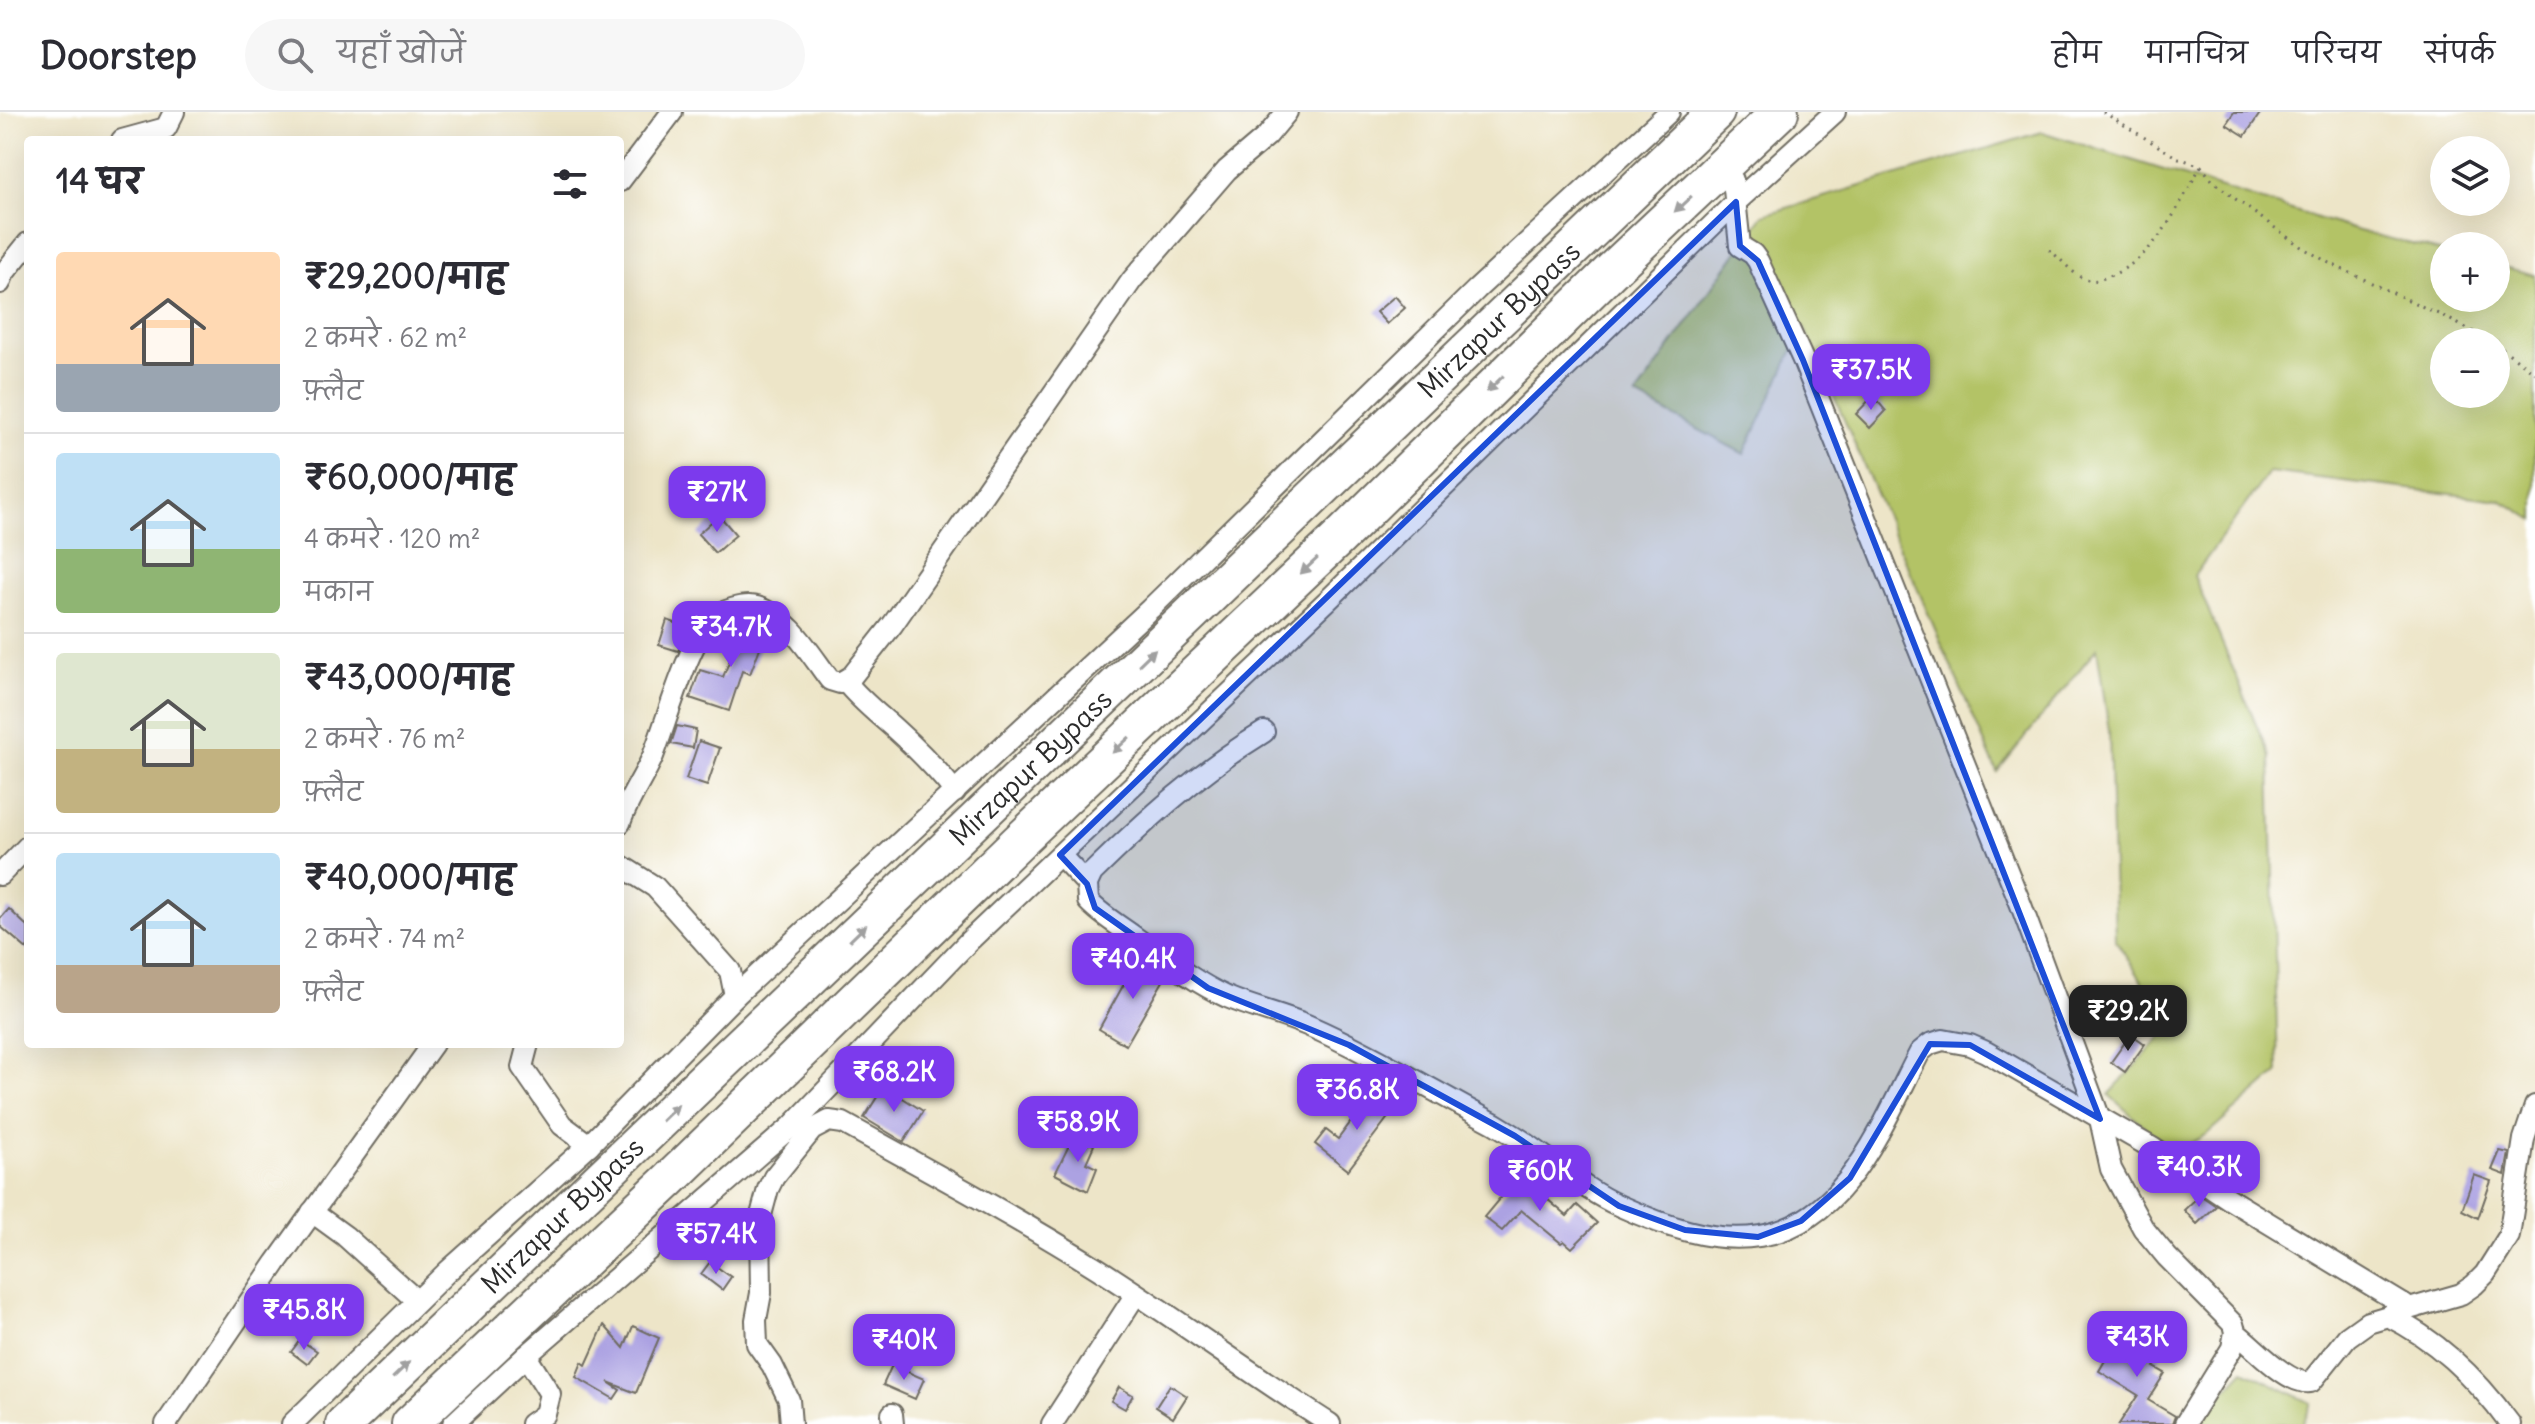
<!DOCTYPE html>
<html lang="hi">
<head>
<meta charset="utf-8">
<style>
	body { margin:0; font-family:Delius,"Playpen Sans Deva",sans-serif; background:#f7f7f7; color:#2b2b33; height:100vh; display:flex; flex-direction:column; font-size:30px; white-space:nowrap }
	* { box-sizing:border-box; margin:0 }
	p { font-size:26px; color:#7c7c81 }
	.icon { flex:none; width:44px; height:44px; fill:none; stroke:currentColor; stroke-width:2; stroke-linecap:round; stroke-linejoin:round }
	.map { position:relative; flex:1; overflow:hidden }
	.drawer { position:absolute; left:24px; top:24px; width:600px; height:912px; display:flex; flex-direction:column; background:#fff; border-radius:8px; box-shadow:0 8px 32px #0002 }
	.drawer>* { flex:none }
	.fabs { position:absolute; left:2430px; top:24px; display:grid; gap:16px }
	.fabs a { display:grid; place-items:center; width:80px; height:80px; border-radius:50%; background:#fff; box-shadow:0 8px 32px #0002; font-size:40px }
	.price { position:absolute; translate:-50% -68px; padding:0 18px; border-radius:16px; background:#7c3aed; color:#fff; font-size:26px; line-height:52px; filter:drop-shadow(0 2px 4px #0008) }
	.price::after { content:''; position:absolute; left:50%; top:48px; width:24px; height:18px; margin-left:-12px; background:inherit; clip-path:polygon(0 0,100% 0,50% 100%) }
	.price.selected { background:#222; color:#fff }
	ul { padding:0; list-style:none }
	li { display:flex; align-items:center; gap:24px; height:200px; padding:0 32px }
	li+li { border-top:2px solid #e1e1e2 }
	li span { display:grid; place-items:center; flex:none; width:224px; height:160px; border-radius:8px; color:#555 }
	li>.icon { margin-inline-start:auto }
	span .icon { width:96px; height:96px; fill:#fffc; stroke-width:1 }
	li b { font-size:34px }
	h2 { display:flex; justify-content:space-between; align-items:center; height:96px; padding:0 32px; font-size:34px }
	header { display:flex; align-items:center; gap:48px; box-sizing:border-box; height:112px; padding:0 40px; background:#fff; border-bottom:2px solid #e1e1e2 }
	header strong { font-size:38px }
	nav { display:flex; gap:44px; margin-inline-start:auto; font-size:28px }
	.search { width:560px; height:72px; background:#f7f7f7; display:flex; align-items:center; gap:20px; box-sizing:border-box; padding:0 28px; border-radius:44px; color:#7c7c81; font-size:30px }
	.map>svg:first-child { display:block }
</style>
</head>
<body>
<header>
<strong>Doorstep</strong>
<div class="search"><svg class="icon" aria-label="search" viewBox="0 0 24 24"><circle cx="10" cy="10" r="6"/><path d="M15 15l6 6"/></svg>यहाँ खोजें</div>
<nav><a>होम</a><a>मानचित्र</a><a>परिचय</a><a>संपर्क</a></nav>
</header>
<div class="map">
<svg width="2535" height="1312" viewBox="0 0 2535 1312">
	<rect width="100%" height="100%" fill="#fff"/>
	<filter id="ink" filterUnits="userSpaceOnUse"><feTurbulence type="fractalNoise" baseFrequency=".0125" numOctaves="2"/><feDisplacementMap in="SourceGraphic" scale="16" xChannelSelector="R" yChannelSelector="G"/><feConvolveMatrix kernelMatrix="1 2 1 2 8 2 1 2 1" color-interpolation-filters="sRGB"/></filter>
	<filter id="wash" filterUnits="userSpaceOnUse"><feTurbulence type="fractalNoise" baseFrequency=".006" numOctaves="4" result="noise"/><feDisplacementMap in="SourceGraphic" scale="32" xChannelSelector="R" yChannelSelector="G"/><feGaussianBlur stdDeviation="1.8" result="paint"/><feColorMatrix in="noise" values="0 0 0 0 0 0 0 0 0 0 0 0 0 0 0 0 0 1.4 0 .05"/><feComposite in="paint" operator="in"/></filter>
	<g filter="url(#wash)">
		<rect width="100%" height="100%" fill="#ede5c8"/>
		<g fill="#b3c366" stroke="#6f7748" stroke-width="2" fill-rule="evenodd">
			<path d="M2042 20 2359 119 2444 140V186H2496V153L2535 163V408L2500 388 2269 360 2194 464 2270 645 2278 961 2209 1021 2174 1041 2109 983 2171 914 2115 827 2109 619 2097 536 1997 660 1804 215 1744 342 1636 284 1763 103ZM2444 230H2496V282H2444Z"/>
			<path d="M2244 1258 2311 1291 2303 1312H2193Z"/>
		</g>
		<g id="blocks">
			<g fill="#aca2e2">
				<path d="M2234 0H2261L2245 24 2226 12Z"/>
				<path d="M1395 184 1405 196 1387 212 1376 200Z"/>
				<path d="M1873 284 1886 299 1870 316 1856 302Z"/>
				<path d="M719 403 736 423 715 441 698 422Z"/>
				<path d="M746 507 753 508 768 515 750 562 742 559 729 599 690 586 700 558 723 565Z"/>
				<path d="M667 508 689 516 678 539 659 533Z"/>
				<path d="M677 614 696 618 693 636 671 632Z"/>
				<path d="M699 629 720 636 707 674 686 667Z"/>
				<path d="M9 797 28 815V838L0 814V807Z"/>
				<path d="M1139 845 1166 864 1126 933 1099 917Z"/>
				<path d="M2131 922 2145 932 2125 960 2111 950Z"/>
				<path d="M884 974 923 999 904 1030 864 1006Z"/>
				<path d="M1374 979 1396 995 1348 1058 1315 1032 1326 1018 1338 1027Z"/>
				<path d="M1074 1023 1094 1033 1086 1051 1097 1056 1088 1079 1055 1062Z"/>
				<path d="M2500 1039 2509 1041 2505 1063 2492 1058Z"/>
				<path d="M1519 1063 1567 1104 1577 1093 1597 1111 1572 1136 1564 1129 1561 1131 1521 1098 1502 1119 1484 1105Z"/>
				<path d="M2474 1063 2491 1069 2478 1106 2462 1098Z"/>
				<path d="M2200 1083 2216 1094 2197 1112 2184 1098Z"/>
				<path d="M710 1150 731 1165 722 1178 701 1162Z"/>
				<path d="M604 1213 624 1236 633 1214 659 1226 636 1281 608 1270 620 1278 614 1287 576 1265 582 1250 586 1253Z"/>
				<path d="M2122 1219 2162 1243 2154 1255 2165 1261 2148 1288 2175 1304 2172 1312H2119L2138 1283 2099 1259Z"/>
				<path d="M300 1228 317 1239 307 1252 291 1240Z"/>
				<path d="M892 1253 924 1267 915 1287 883 1273Z"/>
				<path d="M1170 1273 1187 1284 1173 1306 1156 1295Z"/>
				<path d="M1119 1275 1133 1283 1125 1297 1111 1289Z"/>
			</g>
		</g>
	</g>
	<g filter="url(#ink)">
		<use href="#blocks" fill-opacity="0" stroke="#6f6c62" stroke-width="2"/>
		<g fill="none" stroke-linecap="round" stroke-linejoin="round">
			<defs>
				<g id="street">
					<path d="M122 28 166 16 174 0"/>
					<path d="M1733 68 1740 134 1753 142 1758 149 1803 248 2021 793 2100 1007 2111 1057 2143 1116 2167 1145 2233 1212 2235 1220 2232 1236 2185 1312"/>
					<path d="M620 69 672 0"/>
					<path d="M0 171 4 161 28 131"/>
					<path d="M845 569C860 588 877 601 895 617 916 636 937 657 955 680"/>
					<path d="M1264 620C1200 659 1146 708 1092 761L1087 772 1088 789C1102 804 1120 814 1136 826 1165 847 1194 870 1227 885 1253 896 1281 902 1307 913 1364 938 1418 970 1473 1000 1487 1007 1501 1015 1515 1024 1550 1046 1581 1077 1620 1094 1662 1113 1713 1132 1760 1124 1848 1110 1884 1008 1920 940L1930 932 1943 928 1970 933 1986 940 2154 1037 2229 1087 2404 1193"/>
					<path d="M620 711C628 687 643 667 653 644 666 611 688 531 711 508 721 499 744 491 757 495 790 505 810 542 830 568L840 571 852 564 893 512 1132 168 1227 58 1267 24 1287 0"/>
					<path d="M1060 743 1087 772"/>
					<path d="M620 753 655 775 730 859 735 884"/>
					<path d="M0 763 28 734"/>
					<path d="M528 932 522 955 562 1013 589 1033"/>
					<path d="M312 1100 345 1124 417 1189"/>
					<path d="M2388 1204C2438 1228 2478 1268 2510 1312"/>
					<path d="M2235 1220C2254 1234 2288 1274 2311 1270L2347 1225 2368 1210 2388 1204 2404 1193 2409 1197 2461 1182 2474 1173 2485 1162 2509 1124 2524 1027 2535 994"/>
					<path d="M526 1244 550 1282 545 1302 531 1312"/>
					<path d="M892 1302 893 1312"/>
					<path d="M166 1312 276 1151 433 932"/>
					<path d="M292 1312 448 1159 589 1033 735 884 1150 497 1477 177 1669 0"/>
					<path d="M453 1312 526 1244 792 1014 970 828 1327 489 1736 90 1835 0"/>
					<path d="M791 1312 789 1288 772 1253 757 1232 756 1208 761 1181 760 1107 768 1077 774 1065 812 1018 829 1009 843 1011C928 1058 1014 1104 1097 1156 1176 1206 1251 1262 1330 1312"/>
					<path d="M1052 1312 1136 1182"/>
				</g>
				<g id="highway">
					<path id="s1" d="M344 1312 1716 0"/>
					<path d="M410 1312 670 1067 1017 731 1339 426 1610 160 1780 0"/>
				</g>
			</defs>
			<use href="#street" stroke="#6f6c62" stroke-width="24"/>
			<use href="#highway" stroke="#6f6c62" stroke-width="40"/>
			<g stroke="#6f6c62" stroke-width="3" stroke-dasharray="2 6" stroke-linecap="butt">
				<path d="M2103 0 2176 45 2201 54 2212 68 2238 89 2300 134 2329 151 2447 206 2492 230"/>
				<path d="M2049 138C2061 146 2074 165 2088 168 2096 170 2105 166 2112 163 2157 144 2178 94 2201 54"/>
				<path d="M2496 232 2535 261"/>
			</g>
			<use href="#street" stroke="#fff" stroke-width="20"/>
			<use href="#highway" stroke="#fff" stroke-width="36"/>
		</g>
		<defs><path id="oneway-solid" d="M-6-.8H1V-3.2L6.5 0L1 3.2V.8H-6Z" transform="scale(2)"/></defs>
		<g fill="#a0a0a0">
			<use href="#oneway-solid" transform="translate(1683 92) rotate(137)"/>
			<use href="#oneway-solid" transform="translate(1495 272) rotate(136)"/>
			<use href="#oneway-solid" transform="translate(1309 454) rotate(137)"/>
			<use href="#oneway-solid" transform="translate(1147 545) rotate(-44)"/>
			<use href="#oneway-solid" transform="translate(1121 633) rotate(137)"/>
			<use href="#oneway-solid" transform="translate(858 821) rotate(-44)"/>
			<use href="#oneway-solid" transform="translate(670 1001) rotate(-44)"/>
			<use href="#oneway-solid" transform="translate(401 1258) rotate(-44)"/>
		</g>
	</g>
	<path fill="#1d4ed8" fill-opacity="0.2" stroke="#1d4ed8" stroke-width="6" stroke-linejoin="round" d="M1736 90 1740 134 1758 149 1803 248 2100 1007 1970 933 1930 932 1850 1066 1801 1109 1758 1125 1685 1118 1619 1094 1515 1024 1349 933 1208 876 1095 796 1087 772 1060 743Z"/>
	<g text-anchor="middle" stroke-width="6" stroke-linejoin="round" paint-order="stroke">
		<g font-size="28" fill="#2b2b2b" stroke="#fff">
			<text dy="10" stroke="none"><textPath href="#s1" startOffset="1598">Mirzapur Bypass</textPath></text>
			<text dy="10" stroke="none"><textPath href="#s1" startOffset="950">Mirzapur Bypass</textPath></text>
			<text dy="10" stroke="none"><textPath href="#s1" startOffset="302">Mirzapur Bypass</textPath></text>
		</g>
	</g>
</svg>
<div class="fabs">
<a><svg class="icon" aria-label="layers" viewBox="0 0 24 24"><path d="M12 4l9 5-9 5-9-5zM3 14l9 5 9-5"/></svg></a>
<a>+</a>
<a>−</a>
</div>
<b class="price" style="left:1871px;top:300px">₹37.5K</b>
<b class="price" style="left:717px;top:422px">₹27K</b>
<b class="price" style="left:731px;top:557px">₹34.7K</b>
<b class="price" style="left:1133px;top:889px">₹40.4K</b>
<b class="price selected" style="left:2128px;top:941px">₹29.2K</b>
<b class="price" style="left:894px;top:1002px">₹68.2K</b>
<b class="price" style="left:1357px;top:1020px">₹36.8K</b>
<b class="price" style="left:1078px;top:1052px">₹58.9K</b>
<b class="price" style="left:2199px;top:1097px">₹40.3K</b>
<b class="price" style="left:1540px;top:1101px">₹60K</b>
<b class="price" style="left:716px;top:1164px">₹57.4K</b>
<b class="price" style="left:304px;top:1240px">₹45.8K</b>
<b class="price" style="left:2137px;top:1267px">₹43K</b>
<b class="price" style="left:904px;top:1270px">₹40K</b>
<section class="drawer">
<h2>14 घर<svg class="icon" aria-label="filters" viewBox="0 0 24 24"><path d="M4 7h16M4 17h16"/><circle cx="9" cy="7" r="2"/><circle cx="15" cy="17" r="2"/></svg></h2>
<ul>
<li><span style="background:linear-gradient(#ffd9b3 70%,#9aa5b1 0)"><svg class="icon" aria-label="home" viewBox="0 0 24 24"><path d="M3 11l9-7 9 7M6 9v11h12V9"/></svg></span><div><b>₹29,200/माह</b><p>2 कमरे · 62 m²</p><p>फ़्लैट</p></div></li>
<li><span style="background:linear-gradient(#bfe0f5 60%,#8fb573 0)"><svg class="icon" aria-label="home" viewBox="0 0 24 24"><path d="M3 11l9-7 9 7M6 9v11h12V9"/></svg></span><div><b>₹60,000/माह</b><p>4 कमरे · 120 m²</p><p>मकान</p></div></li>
<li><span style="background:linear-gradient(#dfe7d0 60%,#c2b280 0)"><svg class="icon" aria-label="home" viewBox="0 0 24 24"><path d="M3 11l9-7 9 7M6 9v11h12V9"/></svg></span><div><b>₹43,000/माह</b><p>2 कमरे · 76 m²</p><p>फ़्लैट</p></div></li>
<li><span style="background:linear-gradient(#bfe0f5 70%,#b9a48a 0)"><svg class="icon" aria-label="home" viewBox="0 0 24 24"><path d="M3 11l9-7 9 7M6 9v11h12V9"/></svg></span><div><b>₹40,000/माह</b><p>2 कमरे · 74 m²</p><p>फ़्लैट</p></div></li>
</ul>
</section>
</div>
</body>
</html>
